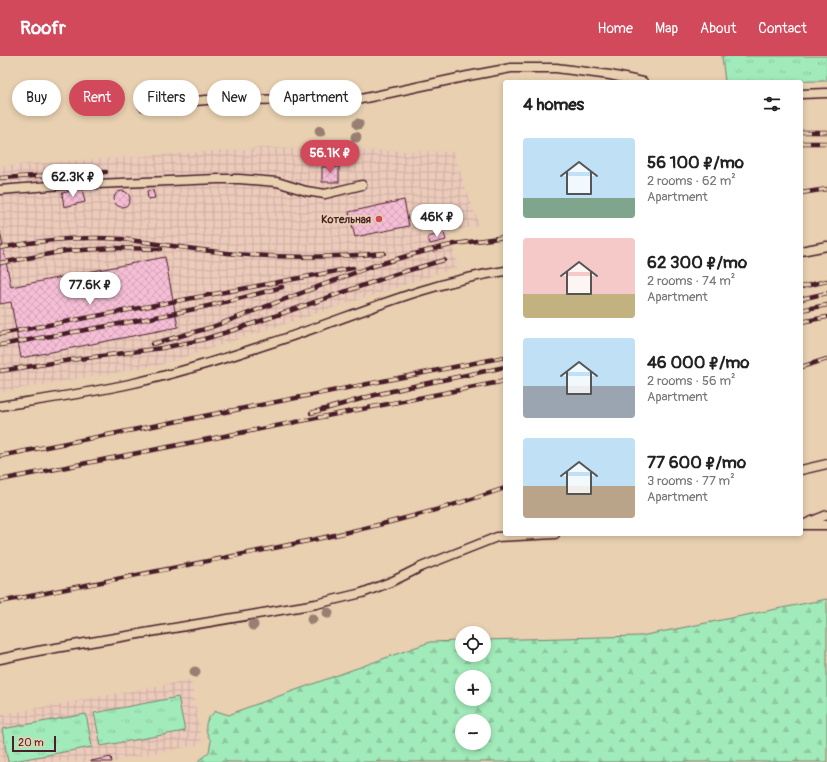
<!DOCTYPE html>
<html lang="en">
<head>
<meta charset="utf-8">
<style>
	body { margin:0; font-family:Pangolin,sans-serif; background:#f2f2f2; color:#222; height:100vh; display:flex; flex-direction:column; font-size:15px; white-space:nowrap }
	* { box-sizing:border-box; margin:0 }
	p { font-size:13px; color:#767676 }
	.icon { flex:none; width:22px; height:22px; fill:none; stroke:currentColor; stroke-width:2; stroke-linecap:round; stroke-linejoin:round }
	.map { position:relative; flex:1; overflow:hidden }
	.drawer { position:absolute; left:503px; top:24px; width:300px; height:456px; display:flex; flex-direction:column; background:#fff; border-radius:4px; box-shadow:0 2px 6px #0003 }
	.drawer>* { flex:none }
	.hud { position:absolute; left:12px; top:24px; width:380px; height:36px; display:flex; gap:8px }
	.fabs { position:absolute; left:455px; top:570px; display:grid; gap:8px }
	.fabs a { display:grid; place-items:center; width:36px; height:36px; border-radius:50%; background:#fff; box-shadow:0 2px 6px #0003; font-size:20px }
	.scale { position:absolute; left:12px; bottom:10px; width:44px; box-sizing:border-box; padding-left:4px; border:2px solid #4a1f2b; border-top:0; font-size:11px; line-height:14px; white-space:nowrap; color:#4a1f2b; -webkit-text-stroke:3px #e8d0b0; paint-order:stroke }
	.price { position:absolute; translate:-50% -34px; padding:0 9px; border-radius:14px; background:#fff; color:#222; font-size:13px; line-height:26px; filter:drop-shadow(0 1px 2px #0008) }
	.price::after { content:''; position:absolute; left:50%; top:24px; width:12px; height:9px; margin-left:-6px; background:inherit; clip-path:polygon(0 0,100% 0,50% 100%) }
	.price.on { background:#d1495b; color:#fff }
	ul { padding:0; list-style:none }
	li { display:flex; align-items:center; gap:12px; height:100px; padding:0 20px }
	li span { display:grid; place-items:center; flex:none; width:112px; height:80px; border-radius:4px; color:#555 }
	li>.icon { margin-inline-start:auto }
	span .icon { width:48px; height:48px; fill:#fffc; stroke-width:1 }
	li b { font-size:17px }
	h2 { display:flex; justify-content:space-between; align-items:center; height:48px; padding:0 20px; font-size:17px }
	.tag { padding:0 14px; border-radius:18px; background:#fff; box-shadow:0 2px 6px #0003; font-size:14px; line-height:36px }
	.tag.on { background:#d1495b; color:#fff }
	header { display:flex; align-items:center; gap:24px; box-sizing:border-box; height:56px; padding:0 20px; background:#d1495b; color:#fff }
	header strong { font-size:19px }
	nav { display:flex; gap:22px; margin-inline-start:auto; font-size:14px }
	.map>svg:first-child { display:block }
</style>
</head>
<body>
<header>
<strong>Roofr</strong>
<nav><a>Home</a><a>Map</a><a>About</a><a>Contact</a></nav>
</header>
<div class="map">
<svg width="827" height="706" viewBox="0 0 827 706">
	<defs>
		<pattern id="industrial-grid" width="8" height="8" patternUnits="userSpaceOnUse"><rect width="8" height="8" fill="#eccbbb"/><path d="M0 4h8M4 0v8" fill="none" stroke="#ccaea1"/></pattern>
		<pattern id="grass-tufts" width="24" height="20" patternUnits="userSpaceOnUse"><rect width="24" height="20" fill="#a1eab9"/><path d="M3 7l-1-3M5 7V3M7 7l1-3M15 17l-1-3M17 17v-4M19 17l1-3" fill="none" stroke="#8cc89f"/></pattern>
		<pattern id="forest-firs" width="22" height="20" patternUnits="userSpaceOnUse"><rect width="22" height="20" fill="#a1eab9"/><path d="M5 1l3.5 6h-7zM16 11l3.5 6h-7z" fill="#8cc89f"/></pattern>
		<pattern id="building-cross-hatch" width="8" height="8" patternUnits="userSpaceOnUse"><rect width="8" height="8" fill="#f5bed5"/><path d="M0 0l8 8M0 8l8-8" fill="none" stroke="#d4a3b7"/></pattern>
	</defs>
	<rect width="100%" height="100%" fill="#e8d0b0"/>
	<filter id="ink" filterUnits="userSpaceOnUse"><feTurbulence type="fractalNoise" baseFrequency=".025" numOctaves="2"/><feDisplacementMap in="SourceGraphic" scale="8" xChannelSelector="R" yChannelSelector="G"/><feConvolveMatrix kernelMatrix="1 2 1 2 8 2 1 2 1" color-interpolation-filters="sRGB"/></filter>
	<g filter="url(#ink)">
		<g fill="url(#industrial-grid)">
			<path d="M260 92 453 96 479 169 448 176 458 211 160 309 0 336V110Z"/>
			<path d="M191 624 202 688 118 704V706H0V659Z"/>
		</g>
		<g fill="url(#grass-tufts)" stroke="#768472">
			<path d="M722 0H827V25L725 26Z"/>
			<path d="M178 641 185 675 101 690 94 657Z"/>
			<path d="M86 658 92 691 8 706 2 673Z"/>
		</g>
		<path fill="url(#forest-firs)" stroke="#768472" fill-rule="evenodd" d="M827 543V706H197L209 696 211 685C203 672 204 664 216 655L229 659 243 653 430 586 462 585V599H484V584L641 580ZM462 621H484V643H462ZM462 665H484V687H462Z"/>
		<g fill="url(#building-cross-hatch)" stroke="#4a1f2b">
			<rect x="322" y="111" width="17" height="15"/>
			<path d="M82 133 85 146 64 151 62 137Z"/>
			<path d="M153 134 155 142 148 143 147 135Z"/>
			<circle cx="122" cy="143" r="8"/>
			<path d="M404 144 409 170 355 181 349 156Z"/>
			<path d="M0 175 11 231 165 201 178 271 21 302 11 246 0 248Z"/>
			<path d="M444 177 446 184 430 188 428 181Z"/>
			<path d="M111 701 112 706H91V705Z"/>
		</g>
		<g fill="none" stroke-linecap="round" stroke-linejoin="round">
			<defs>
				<g id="lane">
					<path d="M801 38 827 37"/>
					<path d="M143 50 206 44 361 43 468 20 511 12H556L610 19 643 26"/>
					<path d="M0 134 62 129 96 128 218 123H239L277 126 306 135 325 138 362 129"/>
					<path d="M801 195 827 190"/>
					<path d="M0 350C45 343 90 337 134 327 178 317 220 304 262 290 343 265 421 227 505 215"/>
					<path d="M801 414 827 408"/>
					<path d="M807 467 827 459"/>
					<path d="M801 469H827"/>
					<path d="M0 603 38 595 316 548 362 537 393 525 421 511 497 481 555 478"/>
				</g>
			</defs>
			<use href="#lane" stroke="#4a1f2b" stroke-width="11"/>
			<use href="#lane" stroke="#e8d0b0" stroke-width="8"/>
			<defs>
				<g id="rail">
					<path d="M801 76H827"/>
					<path d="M801 87H827"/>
					<path d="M0 122 106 116"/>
					<path d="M801 137 827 133"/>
					<path d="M0 192C40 184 80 180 121 183 163 188 206 196 249 199 294 202 339 201 384 197"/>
					<path d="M0 207 66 195 115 192 161 193"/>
					<path d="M801 231 827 225"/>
					<path d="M801 243 827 237"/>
					<path d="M801 254 827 249"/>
					<path d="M801 266 827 261"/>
					<path d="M0 278 353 212"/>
					<path d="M152 288 212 271 370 211 410 199 455 188 505 181"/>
					<path d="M0 289C94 272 190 258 282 231"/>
					<path d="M801 311 827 303"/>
					<path d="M0 315 71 304 162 292 201 284 237 273 396 218 444 204"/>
					<path d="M311 357 375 339 409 331 505 311"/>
					<path d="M0 400 505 301"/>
					<path d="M0 424 505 325"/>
					<path d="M0 546C93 528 186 510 279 491 356 475 431 458 505 432"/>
				</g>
			</defs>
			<use href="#rail" stroke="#4a1f2b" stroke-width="4.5"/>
			<use href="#rail" stroke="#e8d0b0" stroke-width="3" stroke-dasharray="9" stroke-linecap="butt"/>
		</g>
		<g fill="#987f72">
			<circle cx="358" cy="68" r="5.5"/>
			<circle cx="320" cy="75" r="5.5"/>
			<circle cx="356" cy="81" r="5.5"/>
			<circle cx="328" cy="557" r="5.5"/>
			<circle cx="312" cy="563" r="5.5"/>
			<circle cx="253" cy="569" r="5.5"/>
			<circle cx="195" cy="616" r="5.5"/>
		</g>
	</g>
	<circle fill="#d1495b" stroke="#e8d0b0" stroke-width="1.5" cx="379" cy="163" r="4"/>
	<g text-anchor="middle" stroke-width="3.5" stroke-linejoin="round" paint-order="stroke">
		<g font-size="11" font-weight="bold" fill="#4a1f2b" stroke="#e8d0b0" text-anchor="end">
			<text x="371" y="167">Котельная</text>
		</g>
	</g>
</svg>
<div class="fabs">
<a><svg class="icon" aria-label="locate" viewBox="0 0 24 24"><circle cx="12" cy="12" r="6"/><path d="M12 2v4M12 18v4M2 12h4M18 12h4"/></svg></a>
<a>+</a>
<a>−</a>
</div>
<div class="scale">20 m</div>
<b class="price on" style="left:330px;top:118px">56.1K ₽</b>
<b class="price" style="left:73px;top:142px">62.3K ₽</b>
<b class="price" style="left:437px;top:182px">46K ₽</b>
<b class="price" style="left:90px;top:250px">77.6K ₽</b>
<div class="hud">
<a class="tag">Buy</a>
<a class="tag on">Rent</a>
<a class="tag">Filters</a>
<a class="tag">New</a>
<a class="tag">Apartment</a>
</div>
<section class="drawer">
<h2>4 homes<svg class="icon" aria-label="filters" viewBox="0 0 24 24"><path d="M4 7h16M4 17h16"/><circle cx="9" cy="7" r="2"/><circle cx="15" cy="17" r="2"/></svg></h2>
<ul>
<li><span style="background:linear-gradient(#bfe0f5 75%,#7fa58c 0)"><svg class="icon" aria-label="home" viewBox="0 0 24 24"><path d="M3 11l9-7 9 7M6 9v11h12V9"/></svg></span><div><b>56 100 ₽/mo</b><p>2 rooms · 62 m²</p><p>Apartment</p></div></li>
<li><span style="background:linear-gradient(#f6c9c9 70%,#c2b280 0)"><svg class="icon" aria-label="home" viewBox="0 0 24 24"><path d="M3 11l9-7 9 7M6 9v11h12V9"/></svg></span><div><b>62 300 ₽/mo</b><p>2 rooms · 74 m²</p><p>Apartment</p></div></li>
<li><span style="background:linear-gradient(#bfe0f5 60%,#9aa5b1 0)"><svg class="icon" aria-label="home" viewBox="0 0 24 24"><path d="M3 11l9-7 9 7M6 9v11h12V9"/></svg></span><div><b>46 000 ₽/mo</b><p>2 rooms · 56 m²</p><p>Apartment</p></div></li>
<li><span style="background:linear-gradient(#bfe0f5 60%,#b9a48a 0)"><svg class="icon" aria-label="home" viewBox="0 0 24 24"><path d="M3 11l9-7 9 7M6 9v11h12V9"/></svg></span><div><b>77 600 ₽/mo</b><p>3 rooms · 77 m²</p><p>Apartment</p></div></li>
</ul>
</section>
</div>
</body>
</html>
